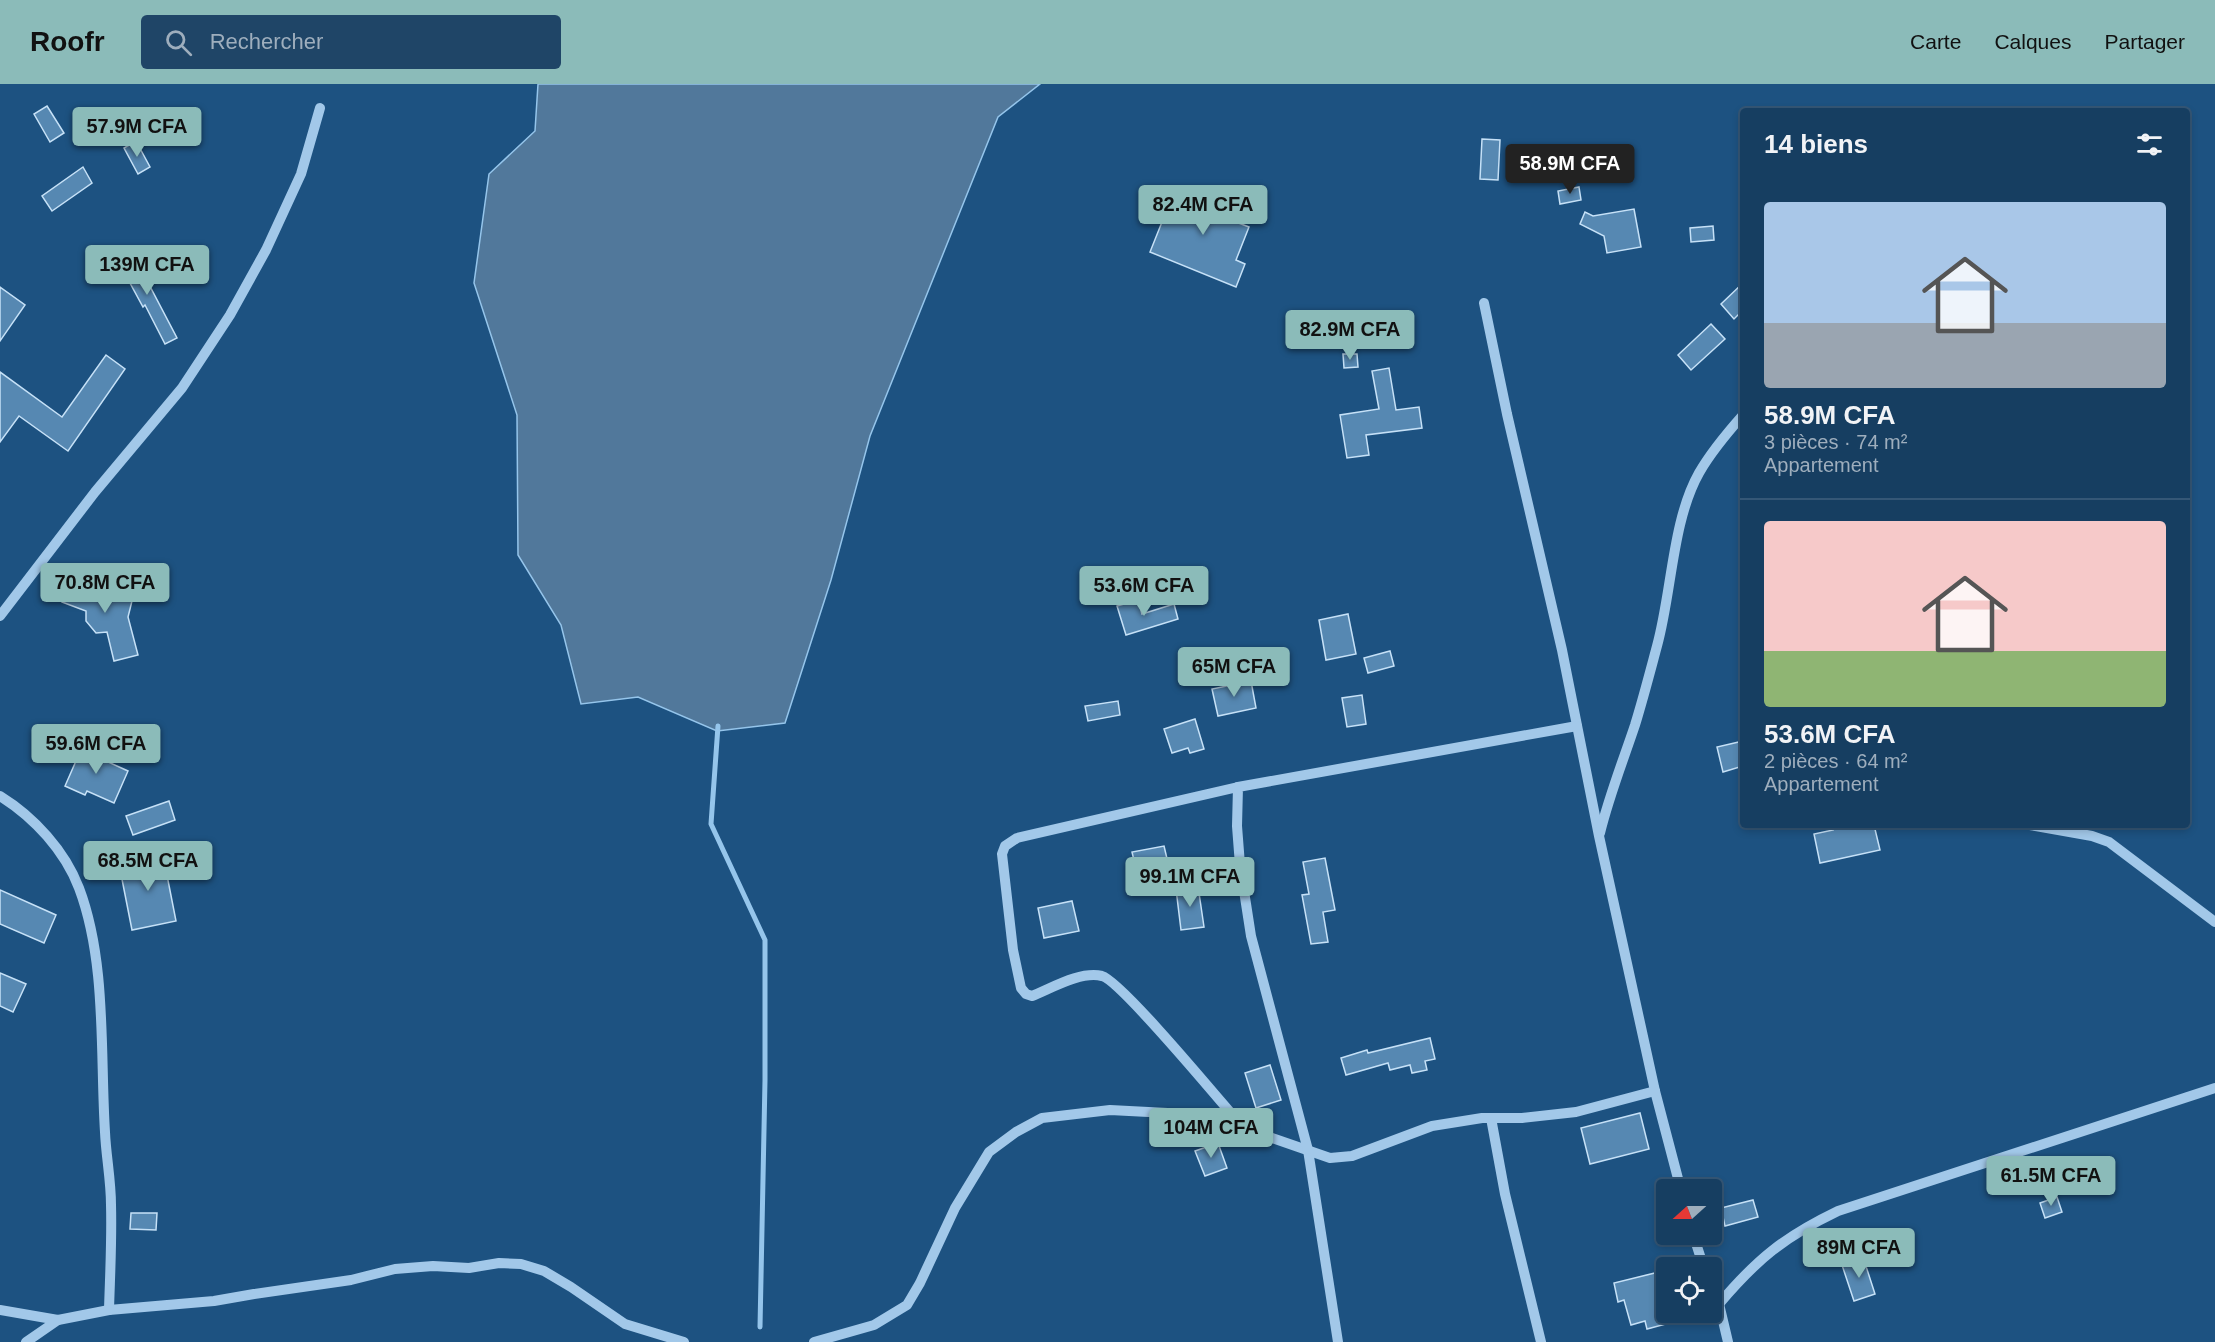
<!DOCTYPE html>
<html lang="fr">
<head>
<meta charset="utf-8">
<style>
	body { margin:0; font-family:Helvetica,sans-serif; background:#1f4567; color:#f1f3f6; height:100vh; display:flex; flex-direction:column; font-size:22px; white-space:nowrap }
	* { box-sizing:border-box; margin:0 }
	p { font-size:20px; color:#9eaebd }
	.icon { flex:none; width:33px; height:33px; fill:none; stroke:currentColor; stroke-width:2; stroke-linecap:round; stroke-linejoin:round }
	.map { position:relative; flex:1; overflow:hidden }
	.sheet { position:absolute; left:1740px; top:24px; width:450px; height:720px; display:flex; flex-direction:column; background:#163e61; border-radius:6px; box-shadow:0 3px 9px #0003,0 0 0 2px #355776 }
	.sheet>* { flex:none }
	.needle { width:39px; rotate:249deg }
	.fabs { position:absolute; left:1656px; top:1095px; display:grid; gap:12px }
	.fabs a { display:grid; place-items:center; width:66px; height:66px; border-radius:6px; background:#163e61; box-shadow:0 3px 9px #0003,0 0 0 2px #355776; font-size:30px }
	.price { position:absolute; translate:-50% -51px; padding:0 14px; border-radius:6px; background:#8bbbb9; color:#111; font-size:20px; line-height:39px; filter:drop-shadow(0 2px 3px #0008) }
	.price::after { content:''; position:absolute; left:50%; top:36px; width:18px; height:14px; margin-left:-9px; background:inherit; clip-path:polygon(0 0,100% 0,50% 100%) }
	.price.current { background:#222; color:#fff }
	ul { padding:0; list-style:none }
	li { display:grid; align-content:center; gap:12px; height:318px; padding:0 24px }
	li+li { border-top:2px solid #355776 }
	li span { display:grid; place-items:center; height:186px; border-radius:6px; color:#555 }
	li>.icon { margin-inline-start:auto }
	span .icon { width:108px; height:108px; fill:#fffc; stroke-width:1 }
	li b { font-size:26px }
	h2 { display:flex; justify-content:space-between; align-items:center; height:72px; padding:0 24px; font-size:26px }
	header { display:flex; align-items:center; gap:36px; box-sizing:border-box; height:84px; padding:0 30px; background:#8bbbb9; color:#111 }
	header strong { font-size:28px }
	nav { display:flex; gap:33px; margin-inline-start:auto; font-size:21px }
	.search { width:420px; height:54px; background:#1f4567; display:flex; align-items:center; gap:15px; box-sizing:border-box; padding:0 21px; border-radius:6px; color:#9eaebd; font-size:22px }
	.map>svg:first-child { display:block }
</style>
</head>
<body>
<header>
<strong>Roofr</strong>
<div class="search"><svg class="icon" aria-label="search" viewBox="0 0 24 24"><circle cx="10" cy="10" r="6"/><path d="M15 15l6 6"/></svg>Rechercher</div>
<nav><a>Carte</a><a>Calques</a><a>Partager</a></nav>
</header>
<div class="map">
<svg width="2215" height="1258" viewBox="0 0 2215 1258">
	<rect width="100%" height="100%" fill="#1d5281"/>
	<path fill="#51789b" stroke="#95c5eb" stroke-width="1.5" d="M538 0H1040L998 33 870 352 831 496 785 639 717 647 638 613 581 620 561 541 518 471 517 331 474 199 489 90 535 47Z"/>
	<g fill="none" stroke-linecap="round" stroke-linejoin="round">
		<path stroke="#95c5eb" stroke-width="5" d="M718 642 711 740 765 856V996L760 1243"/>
	</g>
	<g fill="#5688b2" stroke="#c6e1f7" stroke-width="1.5">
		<path d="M47 22 64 49 50 58 34 30Z"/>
		<path d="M1482 55 1500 56 1498 96 1480 95Z"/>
		<path d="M136 57 150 83 138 90 124 64Z"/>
		<path d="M83 83 92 99 52 127 42 112Z"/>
		<path d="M1189 103 1242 125 1236 138 1249 143 1236 176 1245 180 1236 203 1150 168 1172 113 1183 117Z"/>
		<path d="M1579 103 1581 116 1560 120 1558 107Z"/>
		<path d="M1634 125 1641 163 1607 169 1604 152 1580 140 1585 128 1593 132Z"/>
		<path d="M1713 142 1714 156 1691 158 1690 144Z"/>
		<path d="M132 168 177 254 165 260 145 221 143 223 117 175Z"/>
		<path d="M1743 199V226L1734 235 1721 220Z"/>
		<path d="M0 203 25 221 0 257Z"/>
		<path d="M1711 240 1725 255 1691 286 1678 271Z"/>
		<path d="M1343 270H1357L1358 283 1344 284Z"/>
		<path d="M106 271 125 285 68 367 19 332 0 358V288L62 333Z"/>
		<path d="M1389 284 1396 326 1419 323 1422 344 1366 351 1369 371 1347 374 1340 331 1379 325 1372 287Z"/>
		<path d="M70 493 103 505 117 501 132 517 128 533 138 571 114 577 107 548 96 549 86 537V527L62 518Z"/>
		<path d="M1138 516 1142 530 1174 520 1178 535 1126 551 1117 522Z"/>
		<path d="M1348 530 1356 570 1326 576 1319 536Z"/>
		<path d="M1390 567 1394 582 1368 589 1364 574Z"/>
		<path d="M1251 597 1256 624 1218 632 1212 605Z"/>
		<path d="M1362 611 1366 640 1347 643 1342 614Z"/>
		<path d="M1118 617 1120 631 1088 637 1085 622Z"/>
		<path d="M1195 635 1204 665 1190 669 1188 664 1172 669 1164 645Z"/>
		<path d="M1743 657V682L1723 688 1717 663Z"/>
		<path d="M83 661 108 673 106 677 128 687 114 719 87 707 85 711 65 702Z"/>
		<path d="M169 717 175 736 133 751 126 732Z"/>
		<path d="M1831 741H1874L1880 766 1820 779 1814 750 1833 746Z"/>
		<path d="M1164 762 1169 783 1137 789 1132 768Z"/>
		<path d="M163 771 176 837 132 846 119 780Z"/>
		<path d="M1325 774 1335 826 1323 828 1328 858 1311 860 1302 811 1309 810 1303 778Z"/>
		<path d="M1198 802 1204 843 1181 846 1176 805Z"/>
		<path d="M0 806 56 831 44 859 0 840Z"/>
		<path d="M1072 817 1079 847 1044 854 1038 824Z"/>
		<path d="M0 889 26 900 13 928 0 922Z"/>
		<path d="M1430 954 1435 975 1425 977 1427 986 1412 989 1410 981 1390 986 1388 979 1346 991 1341 974 1367 966 1368 969Z"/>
		<path d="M1270 981 1281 1016 1256 1024 1245 989Z"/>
		<path d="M1640 1029 1649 1065 1590 1080 1581 1044Z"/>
		<path d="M1218 1059 1227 1084 1205 1092 1195 1067Z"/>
		<path d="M2057 1113 2062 1128 2045 1134 2040 1119Z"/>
		<path d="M1753 1116 1758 1133 1725 1142 1721 1124Z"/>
		<path d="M131 1129H157L156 1146 130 1145Z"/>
		<path d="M1863 1173 1875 1210 1854 1217 1842 1181Z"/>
		<path d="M1663 1187 1666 1201V1240L1647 1245 1645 1237 1631 1241 1624 1216 1618 1218 1614 1199Z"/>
	</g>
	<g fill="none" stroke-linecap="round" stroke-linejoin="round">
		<g stroke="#a2c8e9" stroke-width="10">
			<path d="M1484 219 1507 330 1562 566 1599 752 1655 1007 1681 1106"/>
			<path d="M0 532 95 408 182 304 230 231 266 166 301 90 320 24"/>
			<path d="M1238 703 1017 754 1005 762 1002 770 1013 866 1021 904 1026 910 1032 912C1052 904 1080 887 1102 892 1121 897 1221 1018 1241 1041"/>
			<path d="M0 712C34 733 65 767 79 804 107 878 100 970 105 1048 106 1072 111 1096 111 1121 112 1156 110 1191 109 1226"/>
			<path d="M2030 741 2092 752 2109 758 2215 838"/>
			<path d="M1600 749C1609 712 1623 677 1635 641 1643 615 1650 588 1657 562 1672 508 1672 437 1699 389 1711 368 1727 349 1743 331"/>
			<path d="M1491 1034 1505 1110 1541 1258"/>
			<path d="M1693 1150 1704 1184"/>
			<path d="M1712 1202 1719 1220 1728 1258"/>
			<path d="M1719 1220C1757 1175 1784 1153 1838 1127L2215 1004"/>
			<path d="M0 1226 58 1236 109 1226 214 1217 254 1210 351 1196 395 1185 433 1182 469 1184 499 1179 521 1180 544 1187 571 1203 625 1240 684 1258"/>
			<path d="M26 1258 58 1236"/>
			<path d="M814 1258 874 1241 907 1221 920 1199 955 1124 989 1068 1016 1048 1042 1034 1110 1026 1206 1031 1330 1074 1352 1072 1432 1042 1482 1034H1522L1576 1028 1655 1007"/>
			<path d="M1338 1258 1308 1066 1251 852 1240 781 1237 742 1238 703 1577 642"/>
		</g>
	</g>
</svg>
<div class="fabs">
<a><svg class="needle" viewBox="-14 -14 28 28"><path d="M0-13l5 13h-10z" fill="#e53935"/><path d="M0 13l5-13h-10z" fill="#9eaebd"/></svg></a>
<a><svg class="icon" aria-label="locate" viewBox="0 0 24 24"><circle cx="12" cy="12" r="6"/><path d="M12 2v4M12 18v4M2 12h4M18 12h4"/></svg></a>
</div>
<b class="price" style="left:137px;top:74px">57.9M CFA</b>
<b class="price current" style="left:1570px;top:111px">58.9M CFA</b>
<b class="price" style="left:1203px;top:152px">82.4M CFA</b>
<b class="price" style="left:147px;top:212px">139M CFA</b>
<b class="price" style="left:1350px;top:277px">82.9M CFA</b>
<b class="price" style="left:105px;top:530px">70.8M CFA</b>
<b class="price" style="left:1144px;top:533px">53.6M CFA</b>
<b class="price" style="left:1234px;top:614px">65M CFA</b>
<b class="price" style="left:96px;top:691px">59.6M CFA</b>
<b class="price" style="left:148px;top:808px">68.5M CFA</b>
<b class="price" style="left:1190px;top:824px">99.1M CFA</b>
<b class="price" style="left:1211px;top:1075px">104M CFA</b>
<b class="price" style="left:2051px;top:1123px">61.5M CFA</b>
<b class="price" style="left:1859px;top:1195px">89M CFA</b>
<section class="sheet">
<h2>14 biens<svg class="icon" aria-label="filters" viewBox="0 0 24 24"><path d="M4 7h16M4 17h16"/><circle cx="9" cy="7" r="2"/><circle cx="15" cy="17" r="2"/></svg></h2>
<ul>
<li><span style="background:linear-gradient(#a9c7e8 65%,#9aa5b1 0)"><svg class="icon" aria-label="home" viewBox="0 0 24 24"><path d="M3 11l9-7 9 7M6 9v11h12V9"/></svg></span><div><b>58.9M CFA</b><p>3 pièces · 74 m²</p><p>Appartement</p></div></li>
<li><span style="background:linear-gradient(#f6c9c9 70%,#8fb573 0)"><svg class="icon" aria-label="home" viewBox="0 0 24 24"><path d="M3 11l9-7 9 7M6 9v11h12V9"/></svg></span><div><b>53.6M CFA</b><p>2 pièces · 64 m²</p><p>Appartement</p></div></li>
</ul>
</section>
</div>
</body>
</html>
